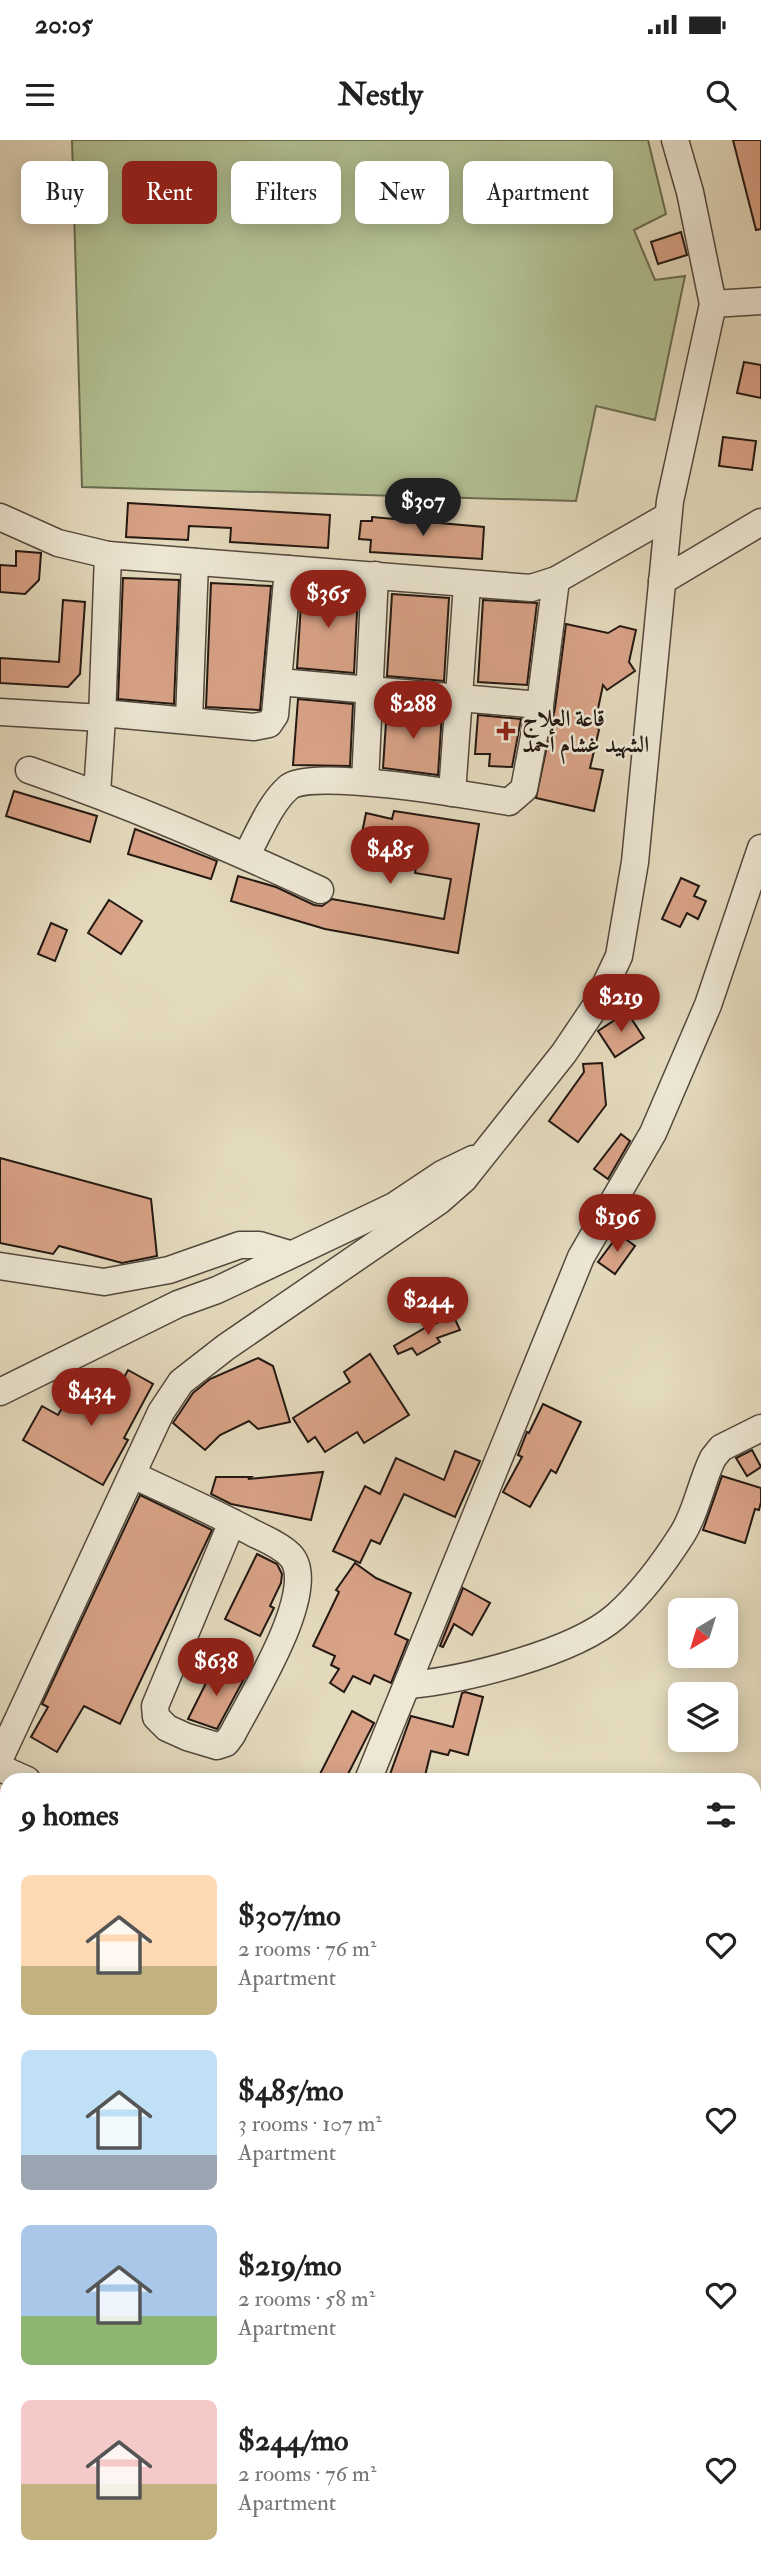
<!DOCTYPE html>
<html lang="en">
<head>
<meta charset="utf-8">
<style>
	body { margin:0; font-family:"IM FELL Double Pica",Amiri,serif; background:#f6f6f6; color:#222; height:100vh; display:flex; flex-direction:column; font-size:26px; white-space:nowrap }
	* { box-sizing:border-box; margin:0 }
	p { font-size:23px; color:#767676 }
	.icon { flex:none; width:38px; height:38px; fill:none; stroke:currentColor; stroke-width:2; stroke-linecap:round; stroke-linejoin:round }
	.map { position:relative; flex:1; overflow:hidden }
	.side { position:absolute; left:0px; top:1633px; width:761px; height:800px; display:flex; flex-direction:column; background:#fff; border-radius:21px 21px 0 0; box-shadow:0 4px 18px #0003 }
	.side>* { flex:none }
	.banner { position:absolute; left:21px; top:21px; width:719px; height:63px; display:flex; gap:14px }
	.needle { width:46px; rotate:218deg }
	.tools { position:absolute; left:668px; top:1458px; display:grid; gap:14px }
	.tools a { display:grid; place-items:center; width:70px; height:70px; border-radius:10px; background:#fff; box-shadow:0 4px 18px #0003; font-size:35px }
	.price { position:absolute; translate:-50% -60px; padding:0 16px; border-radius:24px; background:#8f2418; color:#fff; font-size:23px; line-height:46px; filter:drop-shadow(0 2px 4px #0008) }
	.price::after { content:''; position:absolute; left:50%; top:42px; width:21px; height:16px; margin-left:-10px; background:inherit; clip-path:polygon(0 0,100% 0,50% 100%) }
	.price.current { background:#222; color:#fff }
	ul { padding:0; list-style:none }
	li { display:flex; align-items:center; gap:21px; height:175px; padding:0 21px }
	li span { display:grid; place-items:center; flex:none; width:196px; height:140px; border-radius:10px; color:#555 }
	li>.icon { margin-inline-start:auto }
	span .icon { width:84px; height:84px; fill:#fffc; stroke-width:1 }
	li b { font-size:30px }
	h2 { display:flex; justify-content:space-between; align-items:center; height:84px; padding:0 21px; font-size:30px }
	.chip { padding:0 24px; border-radius:10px; background:#fff; box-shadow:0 4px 18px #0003; font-size:24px; line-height:63px }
	.chip.current { background:#8f2418; color:#fff }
	.status { display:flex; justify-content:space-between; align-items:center; height:49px; padding:0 35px; background:#fff; direction:ltr }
	.status svg { height:19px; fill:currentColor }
	header { display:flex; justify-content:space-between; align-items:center; height:91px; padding:0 21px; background:#fff; font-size:32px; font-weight:700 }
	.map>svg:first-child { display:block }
</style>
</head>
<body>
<div class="status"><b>20:05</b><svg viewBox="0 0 49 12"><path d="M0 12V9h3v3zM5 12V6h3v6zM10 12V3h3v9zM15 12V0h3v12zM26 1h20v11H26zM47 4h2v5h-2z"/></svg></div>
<header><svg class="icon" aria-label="menu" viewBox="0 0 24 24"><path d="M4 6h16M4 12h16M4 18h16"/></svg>Nestly<svg class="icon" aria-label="search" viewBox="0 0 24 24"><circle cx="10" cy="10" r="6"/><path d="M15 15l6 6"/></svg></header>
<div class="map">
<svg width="761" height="2431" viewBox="0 0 761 2431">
	<rect width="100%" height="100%" fill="#e4dabd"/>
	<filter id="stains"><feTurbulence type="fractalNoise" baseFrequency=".00286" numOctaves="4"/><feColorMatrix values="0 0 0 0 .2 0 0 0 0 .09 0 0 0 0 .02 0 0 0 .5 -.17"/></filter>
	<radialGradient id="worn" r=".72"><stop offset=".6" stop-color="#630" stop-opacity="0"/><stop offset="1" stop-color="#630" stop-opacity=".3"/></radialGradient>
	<g fill="#b2c092" stroke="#6a6c52" stroke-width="2">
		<path d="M72 0H648L666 74 634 90 655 140 685 136 655 280 596 266 576 361 82 347Z"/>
		<path d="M0 2346 7 2349V2426H16L14 2431H0Z"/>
	</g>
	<g fill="#d8a286" stroke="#231812" stroke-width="2">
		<path d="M733 0H761V89L756 90Z"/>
		<path d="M681 92 687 115 658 124 651 102Z"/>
		<path d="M744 222 761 225V258L737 253Z"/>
		<path d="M723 297 756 301 752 330 719 326Z"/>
		<path d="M128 363 330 375 328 408 230 402 231 388 189 386 188 400 126 397Z"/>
		<path d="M372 377 484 387 482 419 370 412 371 400 359 399 361 381H372Z"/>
		<path d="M16 411 41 413 39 440 25 454 0 452V425L16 426Z"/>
		<path d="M123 438 179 440 174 564 118 559Z"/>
		<path d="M211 443 271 446 260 570 206 567Z"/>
		<path d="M302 448 358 452 354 533 297 528Z"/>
		<path d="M392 454 449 458 444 541 387 536Z"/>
		<path d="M63 460 85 462 80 534 68 547 0 543V518L59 522Z"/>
		<path d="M483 460 537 463 527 545 478 542Z"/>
		<path d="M566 484 608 493 620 486 636 490 629 522 635 531 607 550 603 545 595 583 599 590 590 628 603 630 594 671 536 658 555 568Z"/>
		<path d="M298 559 353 564 350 626 293 625Z"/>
		<path d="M387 567 442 572 438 635 383 628Z"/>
		<path d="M478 575 521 579 512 627 489 626 490 614H475Z"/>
		<path d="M14 651 97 676 90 702 6 676Z"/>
		<path d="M394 671 479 684 458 813 325 789 231 761 238 736 276 747 314 765 322 766 332 759 444 779 451 739 415 733 419 708 361 698 366 673 392 679Z"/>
		<path d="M135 689 217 721 211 739 128 714Z"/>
		<path d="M681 738 699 746 694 756 706 761 698 779 687 773 680 787 662 779Z"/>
		<path d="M109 760 142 781 121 814 88 793Z"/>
		<path d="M51 783 67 790 55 821 38 814Z"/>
		<path d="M627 872 644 898 615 917 598 891Z"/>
		<path d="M602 923 606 965 578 1002 549 981 584 932 583 924Z"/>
		<path d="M621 994 630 1001 608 1039 594 1029Z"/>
		<path d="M0 1018 151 1059 157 1116 122 1123 59 1106 53 1114 0 1103Z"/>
		<path d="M619 1094 635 1106 615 1134 598 1122Z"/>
		<path d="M454 1177 460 1190 437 1198 440 1202 417 1215 412 1208 398 1214 394 1206 430 1185Z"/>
		<path d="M370 1214 409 1275 364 1303 357 1292 325 1312 315 1297 308 1302 293 1278 350 1242 344 1232Z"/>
		<path d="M258 1218 273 1226 290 1282 258 1289 249 1281 220 1295 205 1310 173 1283 193 1253 210 1239Z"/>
		<path d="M128 1230 153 1244 124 1298 128 1300 103 1345 23 1300 42 1266 58 1275 72 1251 99 1266 110 1245 118 1249Z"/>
		<path d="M543 1264 581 1282 556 1333 551 1330 530 1367 503 1352 522 1317 518 1315 527 1292 529 1293Z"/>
		<path d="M752 1310 761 1327 747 1336 736 1318Z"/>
		<path d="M455 1311 480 1321 455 1377 404 1354 380 1404 371 1400 360 1423 333 1411 365 1346 380 1354 396 1318 444 1340Z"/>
		<path d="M323 1332 311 1380 231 1364 211 1354 216 1337H251L248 1339Z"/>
		<path d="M722 1336 761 1348V1362L759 1370 755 1369 745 1403 703 1390Z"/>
		<path d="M140 1355 212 1390 120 1584 84 1566 57 1612 31 1597 48 1567 42 1564Z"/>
		<path d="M257 1414 277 1424 282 1434 281 1443 270 1466 274 1468 260 1496 225 1479Z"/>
		<path d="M355 1423 376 1438 411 1453 395 1494 408 1500 391 1543 374 1535 370 1544 353 1536 344 1552 330 1543 339 1529 331 1525 335 1516 313 1506 339 1452 336 1450Z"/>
		<path d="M463 1448 490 1463 472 1495 454 1484 443 1507 440 1506Z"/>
		<path d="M198 1505 218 1514 211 1529 192 1519Z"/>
		<path d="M215 1525 244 1539 217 1589 188 1579Z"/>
		<path d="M465 1552 483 1557 468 1615 450 1610 448 1615 431 1611 424 1640H388L411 1576 453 1587 462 1553Z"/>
		<path d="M352 1571 374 1583 345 1640H317Z"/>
	</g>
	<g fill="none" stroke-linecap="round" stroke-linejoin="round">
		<defs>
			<g id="minor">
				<path d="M713 164 761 161"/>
				<path d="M0 377 58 403 108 415"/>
				<path d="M662 441 761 382"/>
				<path d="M279 542 540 565"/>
				<path d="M0 572 102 578 108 415 531 448 556 440 668 376"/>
				<path d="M102 573 254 587 269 584 275 575 288 429"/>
				<path d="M189 580 195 422"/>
				<path d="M29 630C128 664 224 706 320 750"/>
				<path d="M365 642 375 435"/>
				<path d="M97 653 102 578"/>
				<path d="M452 653 467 445"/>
				<path d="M246 716C258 695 270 663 289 647 313 628 473 656 509 662L524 649 540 565 556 440"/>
				<path d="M0 1126 104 1142 169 1130 240 1105H259L289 1114"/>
				<path d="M0 1252 178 1164 217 1150 394 1066 442 1034 473 1019"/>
				<path d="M133 1335C173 1354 214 1372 253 1393 265 1399 280 1405 290 1415 322 1447 249 1561 232 1595L226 1603 217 1606 187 1597 167 1588 156 1577 155 1566 232 1382"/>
				<path d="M409 1545C464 1540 574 1513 616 1476 643 1452 664 1423 683 1393 697 1370 701 1342 713 1318L721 1308 761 1288"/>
				<path d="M0 1618 161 1272 181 1242 226 1207 439 1061 464 1039 564 913 595 867 619 816 635 722 670 361 713 164 690 52 675 0"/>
				<path d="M0 1628 27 1640"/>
				<path d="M368 1640 581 1117 653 993 708 865 761 708"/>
				<path d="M0 1841 7 1825"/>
				<path d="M754 1867 761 1834"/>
				<path d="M0 1939 7 1942"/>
				<path d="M0 2083 7 2068"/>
				<path d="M754 2091 761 2090"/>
				<path d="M0 2125 7 2128"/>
				<path d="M754 2181 761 2180"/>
				<path d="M754 2303 761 2302"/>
				<path d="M488 2426V2431"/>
				<path d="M644 2426 652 2431"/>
				<path d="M675 2426 681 2431"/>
				<path d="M36 2431 38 2426"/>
				<path d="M310 2431V2426"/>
				<path d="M579 2431V2426"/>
			</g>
		</defs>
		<use href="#minor" stroke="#53483d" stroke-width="29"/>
		<use href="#minor" stroke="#ede7d4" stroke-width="26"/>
	</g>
	<path fill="#8f2418" stroke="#ede7d4" stroke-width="2.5" d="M502.5 580.5h7v7h7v7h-7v7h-7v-7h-7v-7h7z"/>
	<g text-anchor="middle" stroke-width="5" stroke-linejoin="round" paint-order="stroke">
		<g font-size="23" font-weight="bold" fill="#231812" stroke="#ede7d4" text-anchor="start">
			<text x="522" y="586">قاعة العلاج<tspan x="522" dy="26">الشهيد غشام أحمد</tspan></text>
		</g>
	</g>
	<rect width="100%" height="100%" filter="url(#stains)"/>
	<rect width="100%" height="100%" fill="url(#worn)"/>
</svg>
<div class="tools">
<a><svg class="needle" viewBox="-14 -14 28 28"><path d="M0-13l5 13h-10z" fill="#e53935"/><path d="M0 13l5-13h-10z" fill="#767676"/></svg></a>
<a><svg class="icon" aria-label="layers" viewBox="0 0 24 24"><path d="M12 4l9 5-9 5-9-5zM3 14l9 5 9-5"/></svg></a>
</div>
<b class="price current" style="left:423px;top:398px">$307</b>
<b class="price" style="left:328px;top:490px">$365</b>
<b class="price" style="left:413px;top:601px">$288</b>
<b class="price" style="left:390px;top:746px">$485</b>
<b class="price" style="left:621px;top:894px">$219</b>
<b class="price" style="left:617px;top:1114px">$196</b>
<b class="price" style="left:428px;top:1197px">$244</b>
<b class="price" style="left:91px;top:1288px">$434</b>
<b class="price" style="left:216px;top:1558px">$638</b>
<div class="banner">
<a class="chip">Buy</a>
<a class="chip current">Rent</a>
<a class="chip">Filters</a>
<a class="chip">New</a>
<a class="chip">Apartment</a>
</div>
<section class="side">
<h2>9 homes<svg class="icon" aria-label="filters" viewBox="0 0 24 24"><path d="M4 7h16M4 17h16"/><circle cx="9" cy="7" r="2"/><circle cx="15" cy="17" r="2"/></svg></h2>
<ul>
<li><span style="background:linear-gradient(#ffd9b3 65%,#c2b280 0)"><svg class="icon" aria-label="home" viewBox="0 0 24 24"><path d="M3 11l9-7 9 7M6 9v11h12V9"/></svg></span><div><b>$307/mo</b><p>2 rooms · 76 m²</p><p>Apartment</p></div><svg class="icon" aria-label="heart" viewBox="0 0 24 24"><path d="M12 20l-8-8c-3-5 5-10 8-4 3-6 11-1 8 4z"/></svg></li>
<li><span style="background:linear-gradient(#bfe0f5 75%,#9aa5b1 0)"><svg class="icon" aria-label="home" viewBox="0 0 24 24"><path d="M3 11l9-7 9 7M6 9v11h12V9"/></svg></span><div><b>$485/mo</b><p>3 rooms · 107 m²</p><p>Apartment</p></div><svg class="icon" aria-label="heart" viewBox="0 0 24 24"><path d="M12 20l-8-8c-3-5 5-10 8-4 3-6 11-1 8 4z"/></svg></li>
<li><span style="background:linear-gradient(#a9c7e8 65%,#8fb573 0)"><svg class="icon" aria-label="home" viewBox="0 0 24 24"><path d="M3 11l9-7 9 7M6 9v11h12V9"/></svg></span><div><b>$219/mo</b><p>2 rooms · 58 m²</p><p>Apartment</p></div><svg class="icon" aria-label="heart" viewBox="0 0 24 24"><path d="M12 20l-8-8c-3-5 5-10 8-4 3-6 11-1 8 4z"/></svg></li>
<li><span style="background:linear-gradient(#f6c9c9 60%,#c2b280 0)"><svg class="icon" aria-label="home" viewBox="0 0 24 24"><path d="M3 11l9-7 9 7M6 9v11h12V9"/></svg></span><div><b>$244/mo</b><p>2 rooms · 76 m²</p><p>Apartment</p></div><svg class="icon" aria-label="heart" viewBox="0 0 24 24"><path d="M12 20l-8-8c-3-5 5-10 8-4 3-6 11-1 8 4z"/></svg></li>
</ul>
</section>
</div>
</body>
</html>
